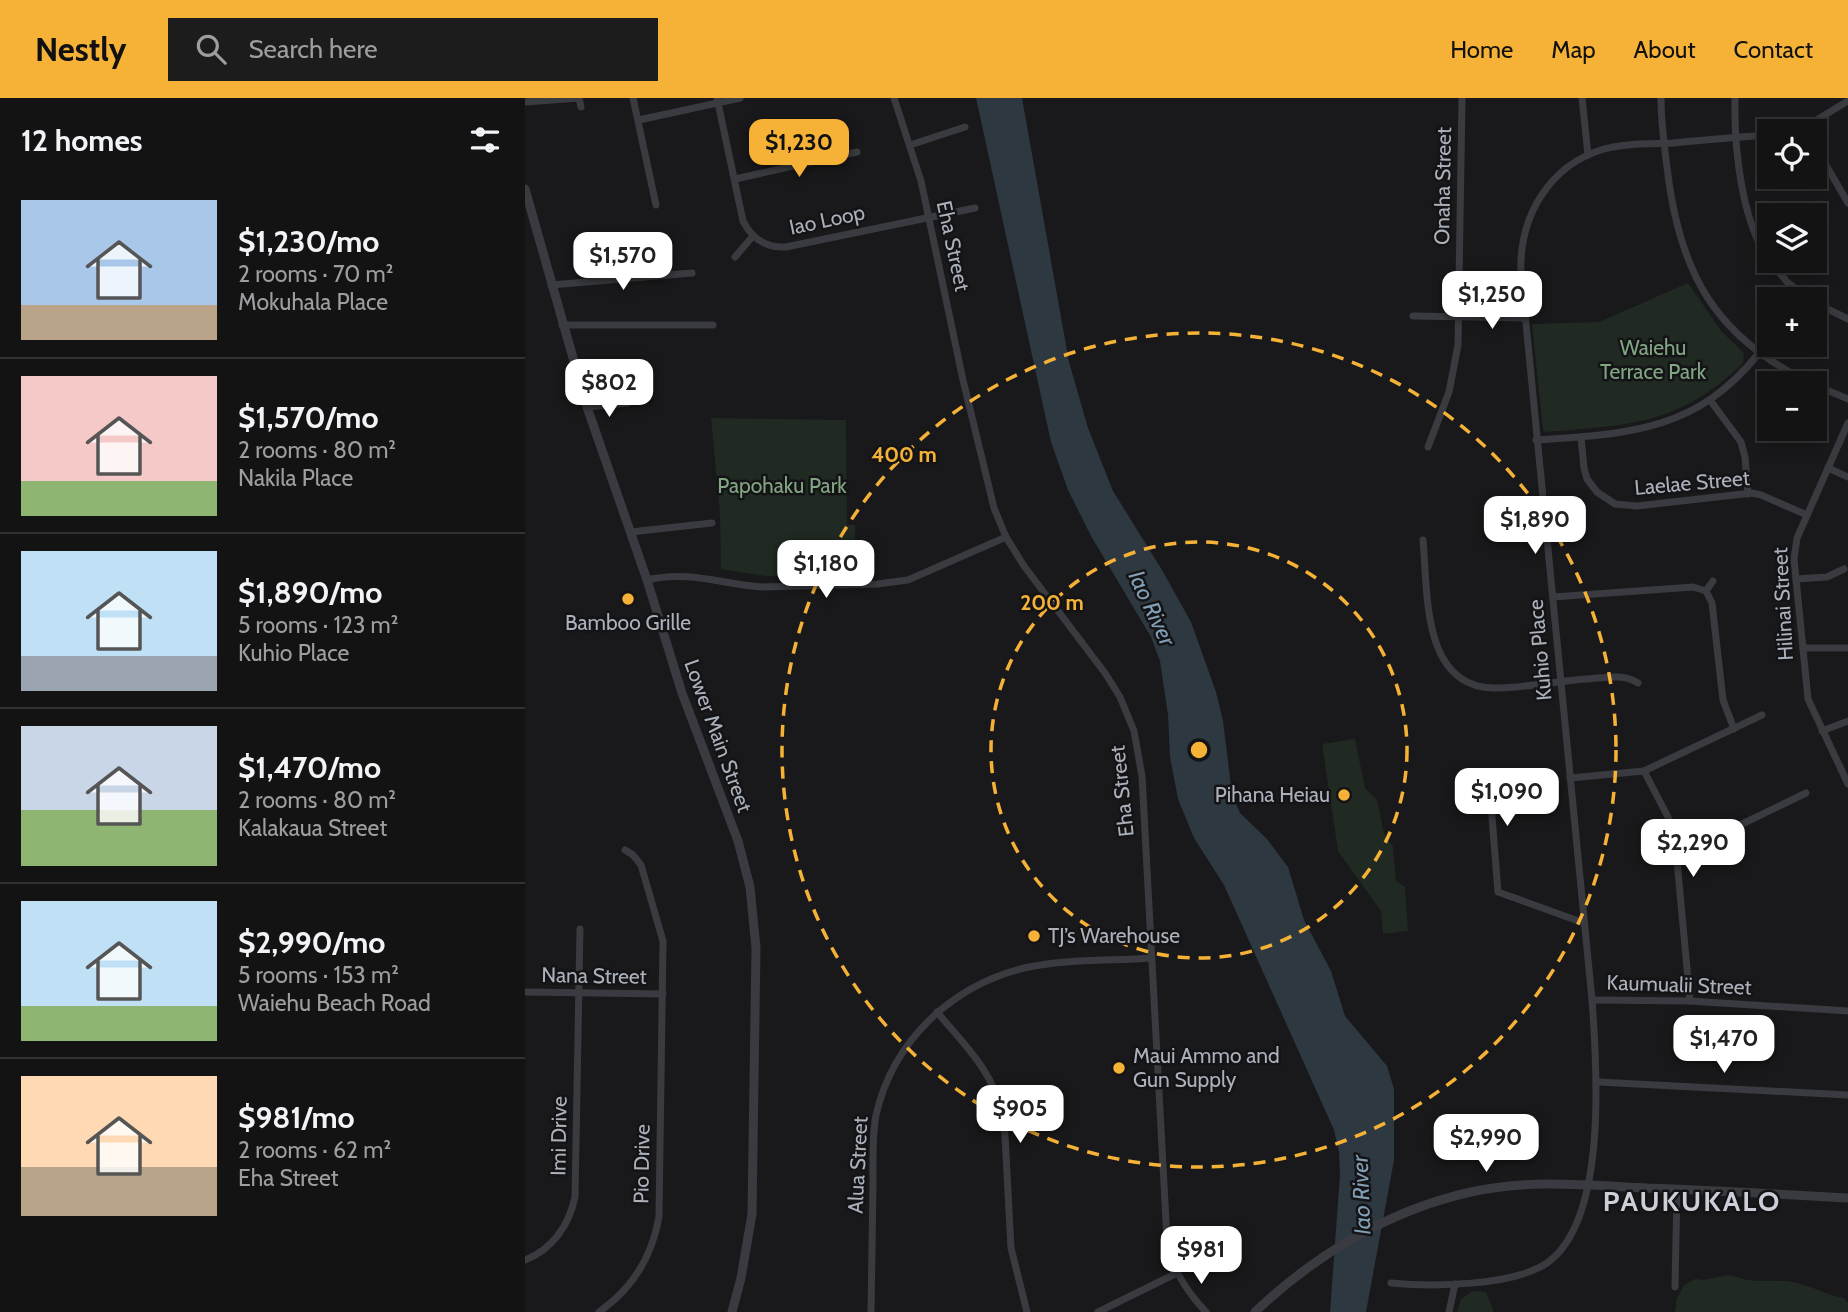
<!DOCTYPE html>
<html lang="en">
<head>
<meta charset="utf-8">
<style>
	body { margin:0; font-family:Cabin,sans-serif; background:#1c1c1d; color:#f1f3f6; height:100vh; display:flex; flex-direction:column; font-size:26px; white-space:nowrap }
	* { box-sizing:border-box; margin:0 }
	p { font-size:23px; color:#9d9ea0 }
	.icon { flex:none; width:38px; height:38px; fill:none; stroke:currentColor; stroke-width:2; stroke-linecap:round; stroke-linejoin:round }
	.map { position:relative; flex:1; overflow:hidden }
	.drawer { display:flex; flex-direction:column; background:#131314; width:525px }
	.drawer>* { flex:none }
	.buttons { position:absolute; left:1232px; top:21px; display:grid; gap:14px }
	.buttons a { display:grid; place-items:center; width:70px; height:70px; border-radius:0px; background:#131314; box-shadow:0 4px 18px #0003,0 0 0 2px #323234; font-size:35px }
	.price { position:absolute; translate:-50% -60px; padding:0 16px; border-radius:14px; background:#fff; color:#222; font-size:23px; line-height:46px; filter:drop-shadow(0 2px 4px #0008) }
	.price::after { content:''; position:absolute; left:50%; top:42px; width:21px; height:16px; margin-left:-10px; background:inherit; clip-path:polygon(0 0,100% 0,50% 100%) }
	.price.current { background:#f6b236; color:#111 }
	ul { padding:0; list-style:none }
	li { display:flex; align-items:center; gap:21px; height:175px; padding:0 21px }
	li+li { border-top:2px solid #323234 }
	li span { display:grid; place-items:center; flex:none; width:196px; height:140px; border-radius:0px; color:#555 }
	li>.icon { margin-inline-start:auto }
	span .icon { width:84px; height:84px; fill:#fffc; stroke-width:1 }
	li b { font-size:30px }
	h2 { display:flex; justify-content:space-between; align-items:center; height:84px; padding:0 21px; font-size:30px }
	header { display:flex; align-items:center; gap:42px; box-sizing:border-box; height:98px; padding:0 35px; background:#f6b236; color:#111 }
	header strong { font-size:33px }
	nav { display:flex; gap:38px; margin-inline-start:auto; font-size:24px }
	.search { width:490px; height:63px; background:#1c1c1d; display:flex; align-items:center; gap:18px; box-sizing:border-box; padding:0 24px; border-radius:0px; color:#9d9ea0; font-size:26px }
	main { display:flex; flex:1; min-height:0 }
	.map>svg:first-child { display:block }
</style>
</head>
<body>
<header>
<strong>Nestly</strong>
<div class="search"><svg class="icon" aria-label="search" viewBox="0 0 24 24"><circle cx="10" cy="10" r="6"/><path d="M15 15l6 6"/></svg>Search here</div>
<nav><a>Home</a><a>Map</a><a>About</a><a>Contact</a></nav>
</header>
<main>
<section class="drawer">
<h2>12 homes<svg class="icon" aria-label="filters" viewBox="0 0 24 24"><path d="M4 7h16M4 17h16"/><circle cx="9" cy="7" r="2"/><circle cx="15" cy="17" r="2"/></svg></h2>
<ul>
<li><span style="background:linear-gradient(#a9c7e8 75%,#b9a48a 0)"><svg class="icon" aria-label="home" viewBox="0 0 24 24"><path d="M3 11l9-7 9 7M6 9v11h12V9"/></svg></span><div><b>$1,230/mo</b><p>2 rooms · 70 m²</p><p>Mokuhala Place</p></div></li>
<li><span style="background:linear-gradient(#f6c9c9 75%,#8fb573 0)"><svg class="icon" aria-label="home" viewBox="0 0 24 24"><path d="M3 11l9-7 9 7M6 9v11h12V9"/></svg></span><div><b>$1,570/mo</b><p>2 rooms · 80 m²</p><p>Nakila Place</p></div></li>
<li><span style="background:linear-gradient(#bfe0f5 75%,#9aa5b1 0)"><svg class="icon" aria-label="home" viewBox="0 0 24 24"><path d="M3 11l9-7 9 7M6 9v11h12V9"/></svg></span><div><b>$1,890/mo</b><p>5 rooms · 123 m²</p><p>Kuhio Place</p></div></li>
<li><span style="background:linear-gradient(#c9d6e8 60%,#8fb573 0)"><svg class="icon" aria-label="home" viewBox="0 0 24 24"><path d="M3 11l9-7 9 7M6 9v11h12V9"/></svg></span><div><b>$1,470/mo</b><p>2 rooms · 80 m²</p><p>Kalakaua Street</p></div></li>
<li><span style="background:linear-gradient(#bfe0f5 75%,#8fb573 0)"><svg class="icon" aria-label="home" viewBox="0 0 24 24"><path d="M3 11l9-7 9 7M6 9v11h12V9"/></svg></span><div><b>$2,990/mo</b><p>5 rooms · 153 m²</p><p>Waiehu Beach Road</p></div></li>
<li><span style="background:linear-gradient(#ffd9b3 65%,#b9a48a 0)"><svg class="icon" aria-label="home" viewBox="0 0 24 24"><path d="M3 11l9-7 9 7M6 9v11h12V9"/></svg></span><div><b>$981/mo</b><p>2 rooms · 62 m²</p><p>Eha Street</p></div></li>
</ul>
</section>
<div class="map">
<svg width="1323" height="1214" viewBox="0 0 1323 1214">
	<rect width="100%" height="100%" fill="#19191b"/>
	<g fill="#202922">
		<path d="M1163 185 1197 234 1219 255 1218 265C1155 327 1103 327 1021 334L1018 332 1007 226 1074 224Z"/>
		<path d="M186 320 321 322 322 427H330L331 475 241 478 196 471 195 416Z"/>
		<path d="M830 641 840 690 852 702 859 735 868 749 871 783 880 789 883 833 858 836 856 813 813 753 797 646Z"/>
		<path d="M1202 1177C1210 1177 1215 1181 1223 1182 1239 1184 1256 1181 1272 1185 1289 1189 1302 1197 1319 1200L1323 1205V1214H1150L1152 1200 1159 1187 1170 1181 1179 1182Z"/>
		<path d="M948 1193 961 1194 969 1214H932L936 1201Z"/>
	</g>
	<path fill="#2e3840" d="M451 0H497L544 264 563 330 588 393 637 472 666 524 691 594 698 623 707 696 715 715 742 741 763 769 779 822 806 873 820 918 862 968 869 991V1062L841 1214H805L815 1077 814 1054 809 1032 699 787 669 740 653 701 645 659 643 617 635 563 626 539 566 438 543 392 526 344Z"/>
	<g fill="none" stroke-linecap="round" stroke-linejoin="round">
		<g stroke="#3a3b40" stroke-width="7">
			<path d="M108 0 131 107"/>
			<path d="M192 0 218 123C227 141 241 150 261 149L450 110"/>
			<path d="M369 0 396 83 438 282 469 410 481 439 499 468 580 575 595 599 609 633 617 678 642 1142C647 1171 661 1193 681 1214"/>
			<path d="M1057 0 1063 57"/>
			<path d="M1136 0C1136 23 1139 47 1142 69 1154 174 1189 238 1285 285"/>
			<path d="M1210 0C1209 49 1216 122 1244 162"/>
			<path d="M0 4 54 0 56 9"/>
			<path d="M114 22 215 0"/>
			<path d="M1263 33 1290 23 1323 3"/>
			<path d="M385 47 440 29"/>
			<path d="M1290 48 1323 105"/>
			<path d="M210 81 332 54"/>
			<path d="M210 159 228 138"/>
			<path d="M1245 163 1262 184 1284 201"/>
			<path d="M26 187 167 175"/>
			<path d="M1290 205 1323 221"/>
			<path d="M888 218 1000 220"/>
			<path d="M37 227H188"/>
			<path d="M1290 287 1323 301"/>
			<path d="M1185 302 1216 344 1220 359 1223 396"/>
			<path d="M62 309 103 305"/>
			<path d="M1323 325 1272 440 1269 461 1283 601 1323 686"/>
			<path d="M1056 339 1059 370 1062 381 1072 394 1090 406 1112 408 1227 395 1236 397 1282 417"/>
			<path d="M1011 342C1104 336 1172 333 1234 255"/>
			<path d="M903 349 924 294 933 247 937 0"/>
			<path d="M1303 370 1323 379"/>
			<path d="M106 434 187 425"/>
			<path d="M898 442C903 493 896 590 970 590 1000 590 1031 583 1061 581 1079 580 1098 575 1113 585"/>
			<path d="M1271 481 1302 479 1319 471"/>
			<path d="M122 482C164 472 196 486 237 489L352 486 383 482 481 439"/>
			<path d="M1181 493 1188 483"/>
			<path d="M1028 499 1168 489 1181 493 1187 505 1198 602 1209 631"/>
			<path d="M1278 550H1323"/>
			<path d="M1297 633 1323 623"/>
			<path d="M1119 673 1143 719 1150 741 1165 903"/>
			<path d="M956 677 965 694 973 794 1059 825"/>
			<path d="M1045 680 1119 673 1237 617"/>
			<path d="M1151 747 1184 742 1281 695"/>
			<path d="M0 894 138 896"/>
			<path d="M1067 902 1165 903 1323 913"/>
			<path d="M412 914C443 951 466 971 479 1019L486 1150 502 1214"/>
			<path d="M1073 984 1323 997"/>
			<path d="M0 1162C28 1151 44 1127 50 1099L55 831"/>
			<path d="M866 1185C907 1189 988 1188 1022 1165 1083 1122 1072 968 1067 902L996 174C994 119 1024 67 1079 51 1101 45 1125 46 1148 45 1180 42 1212 39 1244 37"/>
			<path d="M1150 1189 1152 1091"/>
			<path d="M74 1214C107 1191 127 1159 134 1119L138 843 116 767 108 757 100 752"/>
			<path d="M346 1214C347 1171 347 1129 348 1086 348 1063 347 1039 351 1017 368 943 426 888 499 870 539 861 585 863 626 860"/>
			<path d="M573 1214 652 1175"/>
			<path d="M924 1214 930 1186"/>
		</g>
		<g stroke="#3a3b40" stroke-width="9">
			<path d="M0 91 62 309 122 482 157 595 213 743 225 789 231 850 227 1116 216 1180 207 1214"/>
			<path d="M730 1214C790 1157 864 1112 946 1094 1004 1081 1063 1087 1121 1090 1188 1093 1256 1096 1323 1100"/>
		</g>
	</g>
	<g fill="none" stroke="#f6b236" stroke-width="3.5" stroke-dasharray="12 9">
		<circle cx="674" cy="652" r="208"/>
		<circle cx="674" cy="652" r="417"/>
	</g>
	<g fill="#f6b236" stroke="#141416" stroke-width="2.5">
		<circle cx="103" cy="501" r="7"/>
		<circle cx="819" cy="697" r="7"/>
		<circle cx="509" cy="838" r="7"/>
		<circle cx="594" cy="970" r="7"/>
	</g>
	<g text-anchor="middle" stroke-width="5" stroke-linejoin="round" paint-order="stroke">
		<g font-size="21" fill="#abb0bb" stroke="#141416">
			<text transform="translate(918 88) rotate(-89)" y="7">Onaha Street</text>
			<text transform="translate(302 122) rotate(-12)" y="7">Iao Loop</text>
			<text transform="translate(428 148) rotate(78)" y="7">Eha Street</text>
			<text transform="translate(1167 385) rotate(-5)" y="7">Laelae Street</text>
			<text transform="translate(1258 506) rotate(-93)" y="7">Hilinai Street</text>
			<text transform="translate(1015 552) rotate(-95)" y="7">Kuhio Place</text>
			<text transform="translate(193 638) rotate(70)" y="7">Lower Main Street</text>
			<text transform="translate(597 693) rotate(-96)" y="7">Eha Street</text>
			<text transform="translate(69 878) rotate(1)" y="7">Nana Street</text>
			<text transform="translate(1154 887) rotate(2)" y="7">Kaumualii Street</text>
			<text transform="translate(34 1038) rotate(-89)" y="7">Imi Drive</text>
			<text transform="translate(117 1066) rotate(-89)" y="7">Pio Drive</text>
			<text transform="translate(333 1067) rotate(-87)" y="7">Alua Street</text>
		</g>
		<g font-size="21" fill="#82a683" stroke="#141416">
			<text x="1128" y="257">Waiehu<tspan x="1128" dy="24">Terrace Park</tspan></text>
			<text x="257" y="395">Papohaku Park</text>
		</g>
		<g font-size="21" fill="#abb0bb" stroke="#141416" text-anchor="start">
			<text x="103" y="532" text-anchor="middle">Bamboo Grille</text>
			<text x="805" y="704" text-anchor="end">Pihana Heiau</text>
			<text x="523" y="845">TJ’s Warehouse</text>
			<text x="608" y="965">Maui Ammo and<tspan x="608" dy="24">Gun Supply</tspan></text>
		</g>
		<g font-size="23" font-style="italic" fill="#829fb6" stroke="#141416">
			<text transform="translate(627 510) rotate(65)" y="8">Iao River</text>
			<text transform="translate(836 1097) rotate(-92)" y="8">Iao River</text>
		</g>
		<g font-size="28" font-weight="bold" letter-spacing="2" fill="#cccfd7" stroke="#141416">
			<text x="1167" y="1113">PAUKUKALO</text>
		</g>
	</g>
	<circle cx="674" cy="652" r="10" fill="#f6b236" stroke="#141416" stroke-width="3.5"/>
	<g font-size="21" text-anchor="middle" font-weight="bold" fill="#f6b236" stroke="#141416" stroke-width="5" stroke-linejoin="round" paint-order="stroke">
		<text x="379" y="364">400 m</text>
		<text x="527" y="512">200 m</text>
	</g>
</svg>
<div class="buttons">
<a><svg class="icon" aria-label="locate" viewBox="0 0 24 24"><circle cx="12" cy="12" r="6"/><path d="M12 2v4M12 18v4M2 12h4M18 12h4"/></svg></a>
<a><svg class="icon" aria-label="layers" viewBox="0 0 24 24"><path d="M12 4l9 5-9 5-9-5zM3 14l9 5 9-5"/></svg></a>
<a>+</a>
<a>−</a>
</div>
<b class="price current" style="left:274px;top:81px">$1,230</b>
<b class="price" style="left:98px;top:194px">$1,570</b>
<b class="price" style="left:967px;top:233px">$1,250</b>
<b class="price" style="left:84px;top:321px">$802</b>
<b class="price" style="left:1010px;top:458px">$1,890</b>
<b class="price" style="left:301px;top:502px">$1,180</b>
<b class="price" style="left:982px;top:730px">$1,090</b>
<b class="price" style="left:1168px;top:781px">$2,290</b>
<b class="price" style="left:1199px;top:977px">$1,470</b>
<b class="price" style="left:495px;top:1047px">$905</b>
<b class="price" style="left:961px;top:1076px">$2,990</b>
<b class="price" style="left:676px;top:1188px">$981</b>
</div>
</main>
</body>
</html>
